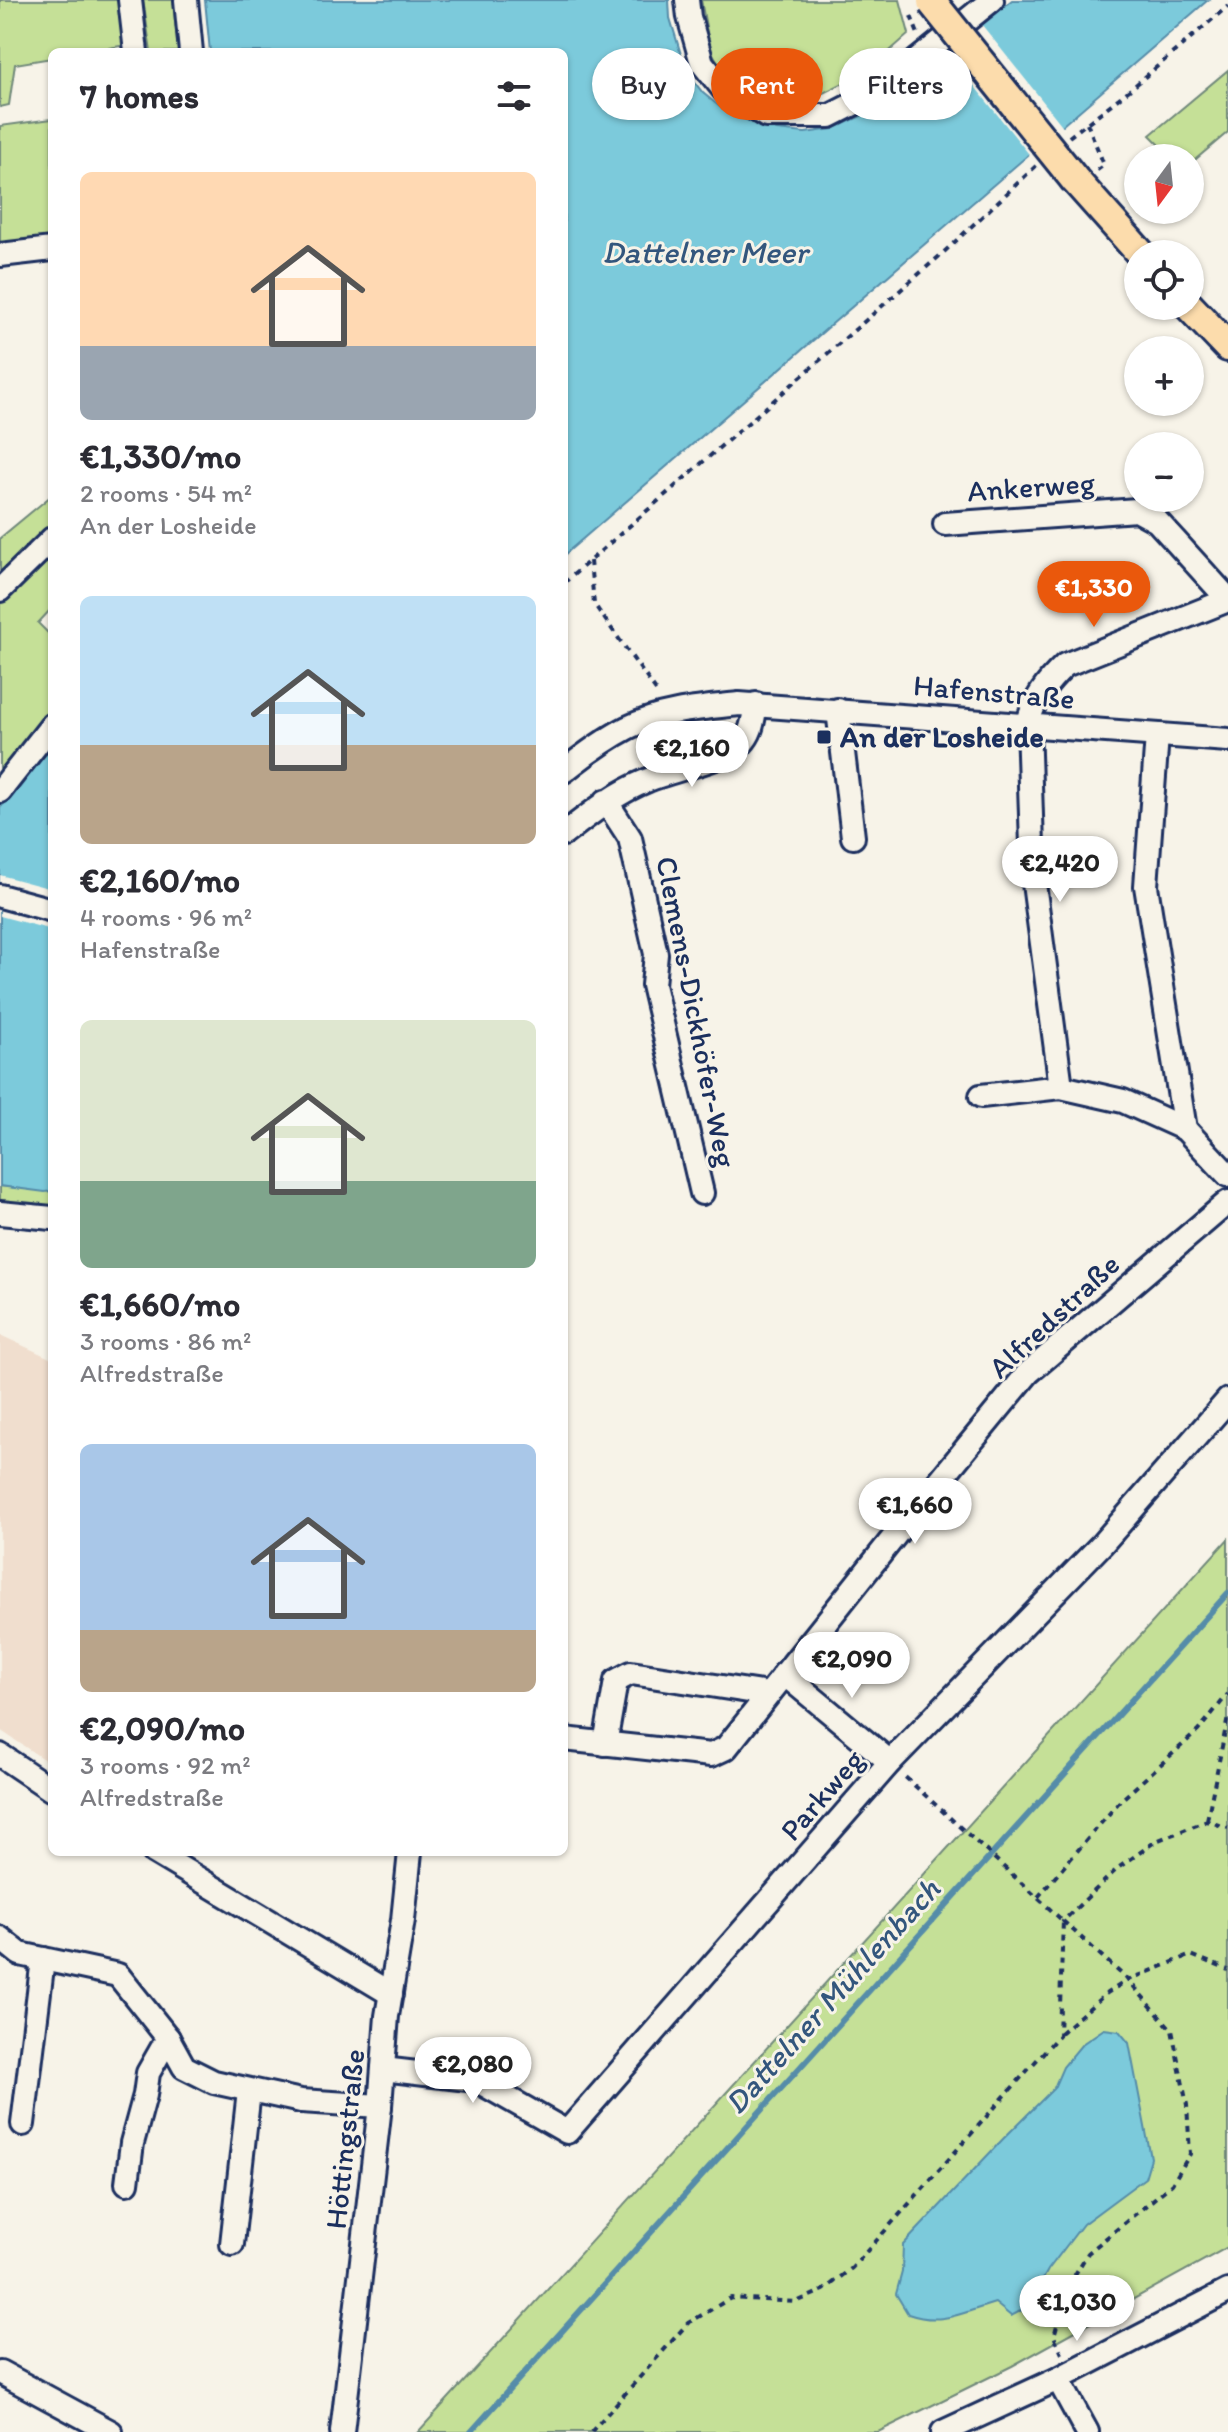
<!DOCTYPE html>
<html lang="en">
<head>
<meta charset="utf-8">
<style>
	body { margin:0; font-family:Itim,sans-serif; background:#f7f7f7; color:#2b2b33; height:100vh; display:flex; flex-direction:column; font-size:30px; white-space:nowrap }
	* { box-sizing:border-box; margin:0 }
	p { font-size:26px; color:#7c7c81 }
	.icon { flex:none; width:44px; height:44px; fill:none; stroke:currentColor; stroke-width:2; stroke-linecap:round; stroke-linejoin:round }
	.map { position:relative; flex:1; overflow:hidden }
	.side { position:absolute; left:48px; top:48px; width:520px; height:1808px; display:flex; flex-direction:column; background:#fff; border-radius:12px; box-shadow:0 2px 6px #0004 }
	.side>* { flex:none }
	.top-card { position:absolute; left:592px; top:48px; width:516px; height:72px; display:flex; gap:16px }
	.needle { width:52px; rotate:195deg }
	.buttons { position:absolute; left:1124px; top:144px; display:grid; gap:16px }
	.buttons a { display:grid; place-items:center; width:80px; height:80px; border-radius:50%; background:#fff; box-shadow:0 2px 6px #0004; font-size:40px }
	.price { position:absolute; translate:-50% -68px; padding:0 18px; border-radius:28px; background:#fff; color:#222; font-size:26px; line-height:52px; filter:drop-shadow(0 2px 4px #0008) }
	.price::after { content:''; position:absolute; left:50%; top:48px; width:24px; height:18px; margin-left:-12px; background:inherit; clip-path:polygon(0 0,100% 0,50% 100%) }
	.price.selected { background:#ea580c; color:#fff }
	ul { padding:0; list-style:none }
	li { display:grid; align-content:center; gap:16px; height:424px; padding:0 32px }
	li span { display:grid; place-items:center; height:248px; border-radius:12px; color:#555 }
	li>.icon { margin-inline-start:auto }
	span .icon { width:144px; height:144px; fill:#fffc; stroke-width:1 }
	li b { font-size:34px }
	h2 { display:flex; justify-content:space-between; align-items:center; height:96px; padding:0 32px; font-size:34px }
	.chip { padding:0 28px; border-radius:36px; background:#fff; box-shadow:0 2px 6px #0004; font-size:28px; line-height:72px }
	.chip.selected { background:#ea580c; color:#fff }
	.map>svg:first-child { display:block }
</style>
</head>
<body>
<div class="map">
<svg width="1228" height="2432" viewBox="0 0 1228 2432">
	<rect width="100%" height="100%" fill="#f7f3e8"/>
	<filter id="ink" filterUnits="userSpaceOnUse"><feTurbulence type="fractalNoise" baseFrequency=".0125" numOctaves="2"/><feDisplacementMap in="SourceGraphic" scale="16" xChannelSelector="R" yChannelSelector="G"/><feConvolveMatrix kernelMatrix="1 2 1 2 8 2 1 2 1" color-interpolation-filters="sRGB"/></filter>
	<g filter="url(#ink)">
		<path fill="#f0dece" d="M0 1335 52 1359V1765L0 1730Z"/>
		<g fill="#c5e097" stroke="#70887a" stroke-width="2">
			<path d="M0 0H120L126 45 86 52H52V58L15 64 9 105 0 107Z"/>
			<path d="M143 0H173L178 52H151Z"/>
			<path d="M701 0H900L909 34 866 72 817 96 776 100 729 80 710 49Z"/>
			<path d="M1228 70V132L1190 164V158H1173L1150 135Z"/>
			<path d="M52 119V241L0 247V126Z"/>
			<path d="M52 495V608L38 623 52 637V717L0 779V538Z"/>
			<path d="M0 1186 52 1191V1214L0 1207Z"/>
			<path d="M1228 1539V2247L1012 2366 878 2432H418C689 2135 957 1835 1228 1539Z"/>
		</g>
		<g fill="#7ccadb" stroke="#558ca9" stroke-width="2">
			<path d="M205 0H669L670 18 686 71 703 93 726 112 752 122 777 130 805 133 833 129 868 113 1012 0H1208L564 555V52H210Z"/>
			<path d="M52 747V1191L45 1192 0 1186V808Z"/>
			<path d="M1104 2029 1119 2031 1129 2043 1151 2158 1145 2178 1083 2224 1048 2270 1028 2307 1011 2316 995 2303C963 2312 943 2326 908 2314L896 2294 902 2272 903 2245 1003 2139 1054 2088 1063 2067 1082 2044Z"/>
		</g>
		<g fill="#f7f3e8">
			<path d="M978 20 1065 129 1032 158 944 48Z"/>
			<path d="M0 875 52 889V930L0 916Z"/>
		</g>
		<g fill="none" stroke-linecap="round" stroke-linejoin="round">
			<path stroke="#558ca9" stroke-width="6" d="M471 2432 1228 1593"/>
			<defs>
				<g id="minor">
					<path d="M130 0 136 52"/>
					<path d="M186 0 191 52"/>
					<path d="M687 0 689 17 702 63 724 90 766 116H830L879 91 992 0"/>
					<path d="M0 255 52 249"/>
					<path d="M945 524 1137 510 1157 521 1228 599"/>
					<path d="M0 590 52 539"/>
					<path d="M838 710 853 837"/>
					<path d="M1157 735 1146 886 1185 1129"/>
					<path d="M564 771C584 755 604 740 627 728 661 711 702 708 739 704L1228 740"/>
					<path d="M0 791 52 725"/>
					<path d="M606 801 630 838 656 954 653 985 702 1193"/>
					<path d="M564 834C591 813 616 793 648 780 671 770 725 760 741 744 753 732 753 719 756 704"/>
					<path d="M0 896 52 910"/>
					<path d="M1061 1087 1033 876 1028 724C1033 700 1047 682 1065 665L1228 600"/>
					<path d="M981 1096 1061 1087 1123 1101 1185 1129 1228 1175"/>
					<path d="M0 1213 52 1218"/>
					<path d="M784 1674 890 1762"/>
					<path d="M564 1739 711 1755 726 1748 913 1513 1028 1373 1228 1202"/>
					<path d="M605 1744 616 1681 631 1673 768 1694"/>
					<path d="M0 1755 52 1790"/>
					<path d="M154 1852 391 1994"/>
					<path d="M0 1938 20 1954 118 1975 168 2038 184 2067 214 2082 301 2101 380 2106"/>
					<path d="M383 2069 476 2080 567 2132 890 1762 1102 1544 1228 1400"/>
					<path d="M23 2124 43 1959"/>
					<path d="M127 2183 132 2143 145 2095 148 2073 168 2038"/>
					<path d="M232 2244 249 2091"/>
					<path d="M0 2372 111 2432"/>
					<path d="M1058 2379 1087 2432"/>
					<path d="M342 2432 380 2106 387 2016 403 1920 410 1852"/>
					<path d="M943 2432 1058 2379 1228 2291"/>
				</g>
				<g id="major">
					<path d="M1075 180 1141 254"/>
					<path d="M1189 306 1228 347"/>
				</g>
			</defs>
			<use href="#minor" stroke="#1b2f5e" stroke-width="28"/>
			<use href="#major" stroke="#1b2f5e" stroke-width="34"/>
			<g stroke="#1b2f5e" stroke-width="4" stroke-dasharray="6 6" stroke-linecap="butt">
				<path d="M911 16 918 34"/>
				<path d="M1087 123 1104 165 1097 170"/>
				<path d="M1069 137 1132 88 1228 6"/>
				<path d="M590 561 594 604 659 695"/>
				<path d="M564 583 943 253 1036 166"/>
				<path d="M1207 1820 1228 1717"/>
				<path d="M1038 1897 1120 1801 1198 1731 1228 1694"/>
				<path d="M1060 2033 1107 1993 1128 1980 1191 1955 1228 1970"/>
				<path d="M1062 2354 1054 2336 1068 2286 1088 2253 1172 2184 1190 2154 1187 2105 1172 2030 1128 1980 1063 1921 1118 1868 1156 1841 1207 1821 1228 1828"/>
				<path d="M591 2432 688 2323 731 2298 796 2302 824 2290 852 2268 1059 2035 1063 1921 903 1775"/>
			</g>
			<use href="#minor" stroke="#f7f3e8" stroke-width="22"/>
			<use href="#major" stroke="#fcdcac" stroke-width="28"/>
			<defs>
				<path id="major-bridge" d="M932 2 1075 180"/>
			</defs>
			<use href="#major-bridge" stroke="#1b2f5e" stroke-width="34" stroke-linecap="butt"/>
			<use href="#major-bridge" stroke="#fcdcac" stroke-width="28"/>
		</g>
	</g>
	<rect fill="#1b2f5e" stroke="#f7f3e8" stroke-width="3" x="816" y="729" width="16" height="16" rx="4"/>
	<g text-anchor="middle" stroke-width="6" stroke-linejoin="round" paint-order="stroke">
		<g font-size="30" fill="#1b2f5e" stroke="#f7f3e8">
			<text transform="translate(1031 487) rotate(-4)" y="10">Ankerweg</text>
			<text transform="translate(994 692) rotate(5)" y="10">Hafenstraße</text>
			<text transform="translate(696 1012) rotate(79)" y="10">Clemens-Dickhöfer-Weg</text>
			<text transform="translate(1054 1316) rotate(-43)" y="10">Alfredstraße</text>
			<text transform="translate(822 1795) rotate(-49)" y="10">Parkweg</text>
			<text transform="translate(345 2139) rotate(-84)" y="10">Höttingstraße</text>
		</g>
		<g font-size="30" font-weight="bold" fill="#1b2f5e" stroke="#f7f3e8" text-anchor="start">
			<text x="840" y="747">An der Losheide</text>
		</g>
		<g font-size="32" font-style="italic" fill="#33567d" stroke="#f7f3e8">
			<text x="705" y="263">Dattelner Meer</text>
			<text transform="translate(832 1996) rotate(-48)" y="11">Dattelner Mühlenbach</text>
		</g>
	</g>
</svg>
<div class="buttons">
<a><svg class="needle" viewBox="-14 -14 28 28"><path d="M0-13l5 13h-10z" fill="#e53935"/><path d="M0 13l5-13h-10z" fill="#7c7c81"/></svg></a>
<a><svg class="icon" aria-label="locate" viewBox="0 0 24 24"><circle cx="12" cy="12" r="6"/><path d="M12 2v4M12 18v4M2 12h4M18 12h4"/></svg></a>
<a>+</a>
<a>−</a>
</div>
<b class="price selected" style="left:1094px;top:629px">€1,330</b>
<b class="price" style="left:692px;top:789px">€2,160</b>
<b class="price" style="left:1060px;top:904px">€2,420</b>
<b class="price" style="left:915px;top:1546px">€1,660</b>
<b class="price" style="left:852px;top:1700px">€2,090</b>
<b class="price" style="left:473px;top:2105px">€2,080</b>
<b class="price" style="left:1077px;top:2343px">€1,030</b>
<div class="top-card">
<a class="chip">Buy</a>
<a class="chip selected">Rent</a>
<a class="chip">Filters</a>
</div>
<section class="side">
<h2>7 homes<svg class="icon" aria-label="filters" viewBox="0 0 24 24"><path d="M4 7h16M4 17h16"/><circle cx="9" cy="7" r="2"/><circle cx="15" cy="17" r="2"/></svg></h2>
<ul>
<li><span style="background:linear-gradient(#ffd9b3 70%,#9aa5b1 0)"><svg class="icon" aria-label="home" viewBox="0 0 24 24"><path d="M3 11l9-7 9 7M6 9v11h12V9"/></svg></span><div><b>€1,330/mo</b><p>2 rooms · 54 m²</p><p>An der Losheide</p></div></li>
<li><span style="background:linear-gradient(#bfe0f5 60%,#b9a48a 0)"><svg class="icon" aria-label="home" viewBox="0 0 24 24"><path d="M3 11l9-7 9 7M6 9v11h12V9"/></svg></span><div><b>€2,160/mo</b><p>4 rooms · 96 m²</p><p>Hafenstraße</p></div></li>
<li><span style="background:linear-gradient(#dfe7d0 65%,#7fa58c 0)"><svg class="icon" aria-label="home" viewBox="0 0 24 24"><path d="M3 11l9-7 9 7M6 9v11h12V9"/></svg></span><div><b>€1,660/mo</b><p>3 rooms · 86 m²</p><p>Alfredstraße</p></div></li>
<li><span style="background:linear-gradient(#a9c7e8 75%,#b9a48a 0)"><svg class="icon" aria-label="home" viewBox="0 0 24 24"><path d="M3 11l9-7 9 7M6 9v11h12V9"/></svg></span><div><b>€2,090/mo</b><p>3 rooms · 92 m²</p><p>Alfredstraße</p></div></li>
</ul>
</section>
</div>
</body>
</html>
